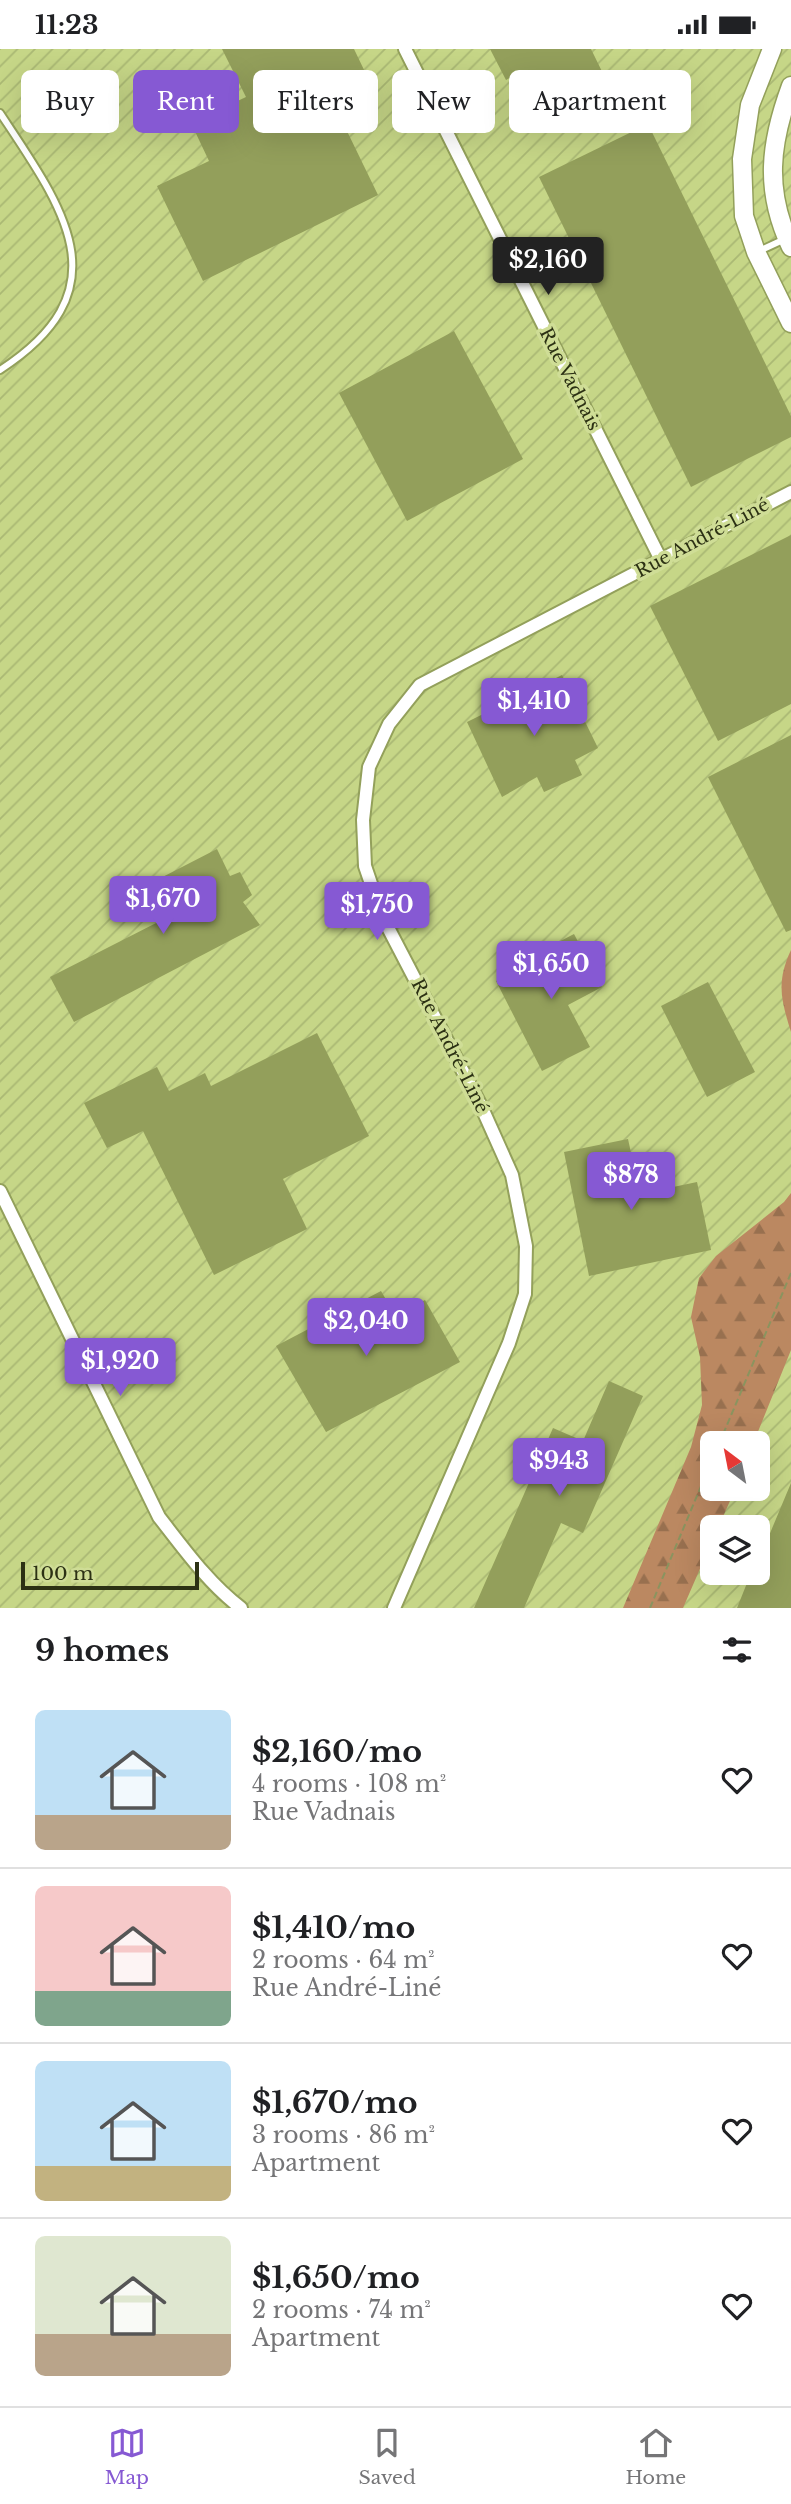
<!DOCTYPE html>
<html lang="en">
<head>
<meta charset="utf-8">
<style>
	body { margin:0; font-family:"Libre Baskerville",serif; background:#f6f6f6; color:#202124; height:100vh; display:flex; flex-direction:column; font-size:26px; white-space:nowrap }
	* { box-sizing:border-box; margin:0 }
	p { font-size:23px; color:#757577 }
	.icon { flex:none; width:38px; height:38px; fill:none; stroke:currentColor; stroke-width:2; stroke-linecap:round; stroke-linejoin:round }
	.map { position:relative; height:1559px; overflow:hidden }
	.side { display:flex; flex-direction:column; background:#fff; flex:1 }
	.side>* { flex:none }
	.top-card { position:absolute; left:21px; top:21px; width:749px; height:63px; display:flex; gap:14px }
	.needle { width:46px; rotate:328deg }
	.tools { position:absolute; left:700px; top:1382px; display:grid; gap:14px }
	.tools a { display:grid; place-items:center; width:70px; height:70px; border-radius:10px; background:#fff; box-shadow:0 7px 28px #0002; font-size:35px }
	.scale { position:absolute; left:21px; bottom:18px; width:178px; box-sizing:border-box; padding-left:7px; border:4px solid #2c3114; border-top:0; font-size:19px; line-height:24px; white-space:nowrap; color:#2c3114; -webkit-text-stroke:5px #cfdd96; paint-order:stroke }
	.price { position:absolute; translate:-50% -60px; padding:0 16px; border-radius:7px; background:#8659d3; color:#fff; font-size:23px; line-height:46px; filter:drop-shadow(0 2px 4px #0008) }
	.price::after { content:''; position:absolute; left:50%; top:42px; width:21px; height:16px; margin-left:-10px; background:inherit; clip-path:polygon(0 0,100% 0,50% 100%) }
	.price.selected { background:#222; color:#fff }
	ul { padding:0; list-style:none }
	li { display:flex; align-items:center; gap:21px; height:175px; padding:0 35px }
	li+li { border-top:2px solid #e0e0e0 }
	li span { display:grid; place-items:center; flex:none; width:196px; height:140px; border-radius:10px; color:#555 }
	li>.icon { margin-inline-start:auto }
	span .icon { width:84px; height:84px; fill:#fffc; stroke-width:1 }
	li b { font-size:30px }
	h2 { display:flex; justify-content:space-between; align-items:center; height:84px; padding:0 35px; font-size:30px }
	.pill { padding:0 24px; border-radius:10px; background:#fff; box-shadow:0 7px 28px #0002; font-size:24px; line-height:63px }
	.pill.selected { background:#8659d3; color:#fff }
	.status { display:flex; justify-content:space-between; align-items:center; height:49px; padding:0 35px; background:#fff; direction:ltr }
	.status svg { height:19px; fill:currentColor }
	.dock { display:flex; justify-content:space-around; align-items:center; height:98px; border-top:2px solid #e0e0e0; background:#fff; font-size:19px; color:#757577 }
	.dock a { display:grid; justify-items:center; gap:4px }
	.dock .selected { color:#8659d3 }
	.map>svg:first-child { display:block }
</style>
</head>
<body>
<div class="status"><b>11:23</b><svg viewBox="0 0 49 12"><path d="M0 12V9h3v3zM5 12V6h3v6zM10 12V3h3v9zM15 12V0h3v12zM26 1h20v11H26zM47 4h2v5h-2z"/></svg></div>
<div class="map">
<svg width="791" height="1559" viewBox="0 0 791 1559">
	<defs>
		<pattern id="industrial-furrows" width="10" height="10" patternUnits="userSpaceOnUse" patternTransform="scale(1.75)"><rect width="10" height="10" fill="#c6d687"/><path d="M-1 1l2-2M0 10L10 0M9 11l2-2" fill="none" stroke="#aab874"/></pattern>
		<pattern id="forest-firs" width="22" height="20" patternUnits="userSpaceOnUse" patternTransform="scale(1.75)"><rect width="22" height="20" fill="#bb8861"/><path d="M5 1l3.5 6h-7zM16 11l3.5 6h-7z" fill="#98704f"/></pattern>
	</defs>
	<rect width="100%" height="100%" fill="#cfdd96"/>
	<path fill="url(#industrial-furrows)" fill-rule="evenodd" d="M0 0H791V1559H0ZM712 1395H758V1440H712ZM712 1479H758V1524H712Z"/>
	<g fill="url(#forest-firs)">
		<path d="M791 901V983C781 951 776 933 791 901Z"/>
		<path d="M791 1144V1301L753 1395H712V1440H735L733 1445 718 1479H712V1492L683 1559H623L691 1398 702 1356 700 1308 691 1268 699 1229 716 1207 784 1153Z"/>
	</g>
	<g fill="#939f5b">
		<path d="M222 0H354L366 25 328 43 378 146 203 232 157 137 209 112 191 74 246 48Z"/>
		<path d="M490 0H591L612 43 547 76 521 23 506 31Z"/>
		<path d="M648 75 791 367V388L691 438 539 128Z"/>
		<path d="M454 282 523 410 407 472 339 344Z"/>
		<path d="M791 486V655L718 692 650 557Z"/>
		<path d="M562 626 598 699 575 711 582 726 544 743 537 728 502 748 467 673Z"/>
		<path d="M791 686V881L786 883 708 728Z"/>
		<path d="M217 800 230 827 240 823 252 846 243 853 260 876 74 973 50 928 164 870 147 836Z"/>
		<path d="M574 885 602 938 568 956 590 998 542 1022 496 932 543 907 541 902Z"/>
		<path d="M708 933 755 1023 707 1048 661 957Z"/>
		<path d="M317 984 369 1087 283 1130 307 1180 214 1226 143 1082 107 1099 84 1054 157 1018 169 1042 205 1024 211 1037Z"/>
		<path d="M628 1090 640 1145 697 1133 711 1201 589 1227 564 1103Z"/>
		<path d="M381 1242 395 1266 425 1251 460 1313 326 1383 276 1297Z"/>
		<path d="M609 1332 643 1347 583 1484 561 1474 524 1559H474L553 1379 583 1392Z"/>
		<path d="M791 1434V1559H737L751 1524H758V1513Z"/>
	</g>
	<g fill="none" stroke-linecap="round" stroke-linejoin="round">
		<defs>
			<g id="lane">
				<path d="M0 64C63 159 125 240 0 321"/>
				<path d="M757 203 785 190"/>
			</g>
			<g id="street">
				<path d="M405 0 661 511"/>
				<path d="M0 1142 159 1468C184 1500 209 1535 241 1559"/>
				<path d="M394 1559 509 1294 525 1245 526 1197 512 1126 482 1059 382 867 365 817 363 771 369 718 389 675 420 636 791 443"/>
			</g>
			<g id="secondary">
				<path d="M772 0 750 56 742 110 744 167 756 203 791 274"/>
				<path d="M791 37C770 94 764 141 791 198"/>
			</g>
		</defs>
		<use href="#lane" stroke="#93a05b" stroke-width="10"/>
		<use href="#street" stroke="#93a05b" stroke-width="16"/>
		<use href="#secondary" stroke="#93a05b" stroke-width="21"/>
		<g stroke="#8a945f" stroke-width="2" stroke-dasharray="7 3.5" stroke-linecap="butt">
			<path d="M719 1395 791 1224"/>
			<path d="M650 1559 712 1411"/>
		</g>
		<use href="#lane" stroke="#fff" stroke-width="6"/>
		<use href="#street" stroke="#fff" stroke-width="12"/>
		<use href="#secondary" stroke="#fff" stroke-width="18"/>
	</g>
	<g text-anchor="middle" stroke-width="7" stroke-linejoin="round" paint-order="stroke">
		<g font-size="18" fill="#2c3114" stroke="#cfdd96">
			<text transform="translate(570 330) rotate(63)" y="6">Rue Vadnais</text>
			<text transform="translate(702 489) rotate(-28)" y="6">Rue André-Liné</text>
			<text transform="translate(450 997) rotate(63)" y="6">Rue André-Liné</text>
		</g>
	</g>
</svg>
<div class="tools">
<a><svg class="needle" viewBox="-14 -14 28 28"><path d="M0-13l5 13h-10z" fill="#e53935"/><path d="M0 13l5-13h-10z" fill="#757577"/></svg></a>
<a><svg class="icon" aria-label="layers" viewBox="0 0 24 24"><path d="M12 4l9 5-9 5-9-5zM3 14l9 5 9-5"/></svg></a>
</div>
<div class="scale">100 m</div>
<b class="price selected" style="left:548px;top:248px">$2,160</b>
<b class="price" style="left:534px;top:689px">$1,410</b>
<b class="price" style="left:163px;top:887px">$1,670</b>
<b class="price" style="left:377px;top:893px">$1,750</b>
<b class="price" style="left:551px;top:952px">$1,650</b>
<b class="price" style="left:631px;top:1163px">$878</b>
<b class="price" style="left:366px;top:1309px">$2,040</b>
<b class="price" style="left:120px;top:1349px">$1,920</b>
<b class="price" style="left:559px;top:1449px">$943</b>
<div class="top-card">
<a class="pill">Buy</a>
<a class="pill selected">Rent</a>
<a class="pill">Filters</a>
<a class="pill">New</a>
<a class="pill">Apartment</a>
</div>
</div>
<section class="side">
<h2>9 homes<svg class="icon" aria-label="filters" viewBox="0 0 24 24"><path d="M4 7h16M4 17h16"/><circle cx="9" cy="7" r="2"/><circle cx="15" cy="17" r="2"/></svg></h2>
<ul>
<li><span style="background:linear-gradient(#bfe0f5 75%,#b9a48a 0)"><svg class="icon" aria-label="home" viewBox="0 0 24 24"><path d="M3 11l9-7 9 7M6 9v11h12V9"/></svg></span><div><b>$2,160/mo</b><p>4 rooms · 108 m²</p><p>Rue Vadnais</p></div><svg class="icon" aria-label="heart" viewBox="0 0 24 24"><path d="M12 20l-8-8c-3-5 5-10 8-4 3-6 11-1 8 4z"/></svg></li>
<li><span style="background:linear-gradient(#f6c9c9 75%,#7fa58c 0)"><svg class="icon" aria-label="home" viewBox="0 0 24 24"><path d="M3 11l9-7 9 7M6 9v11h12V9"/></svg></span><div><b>$1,410/mo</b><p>2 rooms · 64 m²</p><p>Rue André-Liné</p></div><svg class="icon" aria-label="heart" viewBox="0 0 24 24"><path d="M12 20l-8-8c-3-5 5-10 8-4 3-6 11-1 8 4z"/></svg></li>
<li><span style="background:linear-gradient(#bfe0f5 75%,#c2b280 0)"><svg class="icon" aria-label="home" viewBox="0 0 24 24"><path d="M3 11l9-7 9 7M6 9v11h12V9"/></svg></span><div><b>$1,670/mo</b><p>3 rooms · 86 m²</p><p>Apartment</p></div><svg class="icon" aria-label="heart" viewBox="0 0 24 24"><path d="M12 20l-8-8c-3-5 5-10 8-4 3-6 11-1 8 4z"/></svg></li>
<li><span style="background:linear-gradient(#dfe7d0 70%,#b9a48a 0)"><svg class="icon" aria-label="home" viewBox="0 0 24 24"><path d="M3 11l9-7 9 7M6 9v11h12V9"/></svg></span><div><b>$1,650/mo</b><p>2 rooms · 74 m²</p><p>Apartment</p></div><svg class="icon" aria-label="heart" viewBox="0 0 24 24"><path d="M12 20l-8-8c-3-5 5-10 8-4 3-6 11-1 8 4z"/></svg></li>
</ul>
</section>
<nav class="dock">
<a class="selected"><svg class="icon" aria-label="map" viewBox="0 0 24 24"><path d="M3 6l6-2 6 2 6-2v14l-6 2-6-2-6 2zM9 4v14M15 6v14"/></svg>Map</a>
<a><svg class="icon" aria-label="saved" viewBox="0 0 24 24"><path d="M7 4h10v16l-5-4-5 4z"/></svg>Saved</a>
<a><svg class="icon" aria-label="home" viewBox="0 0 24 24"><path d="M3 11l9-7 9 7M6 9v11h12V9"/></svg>Home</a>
</nav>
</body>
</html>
